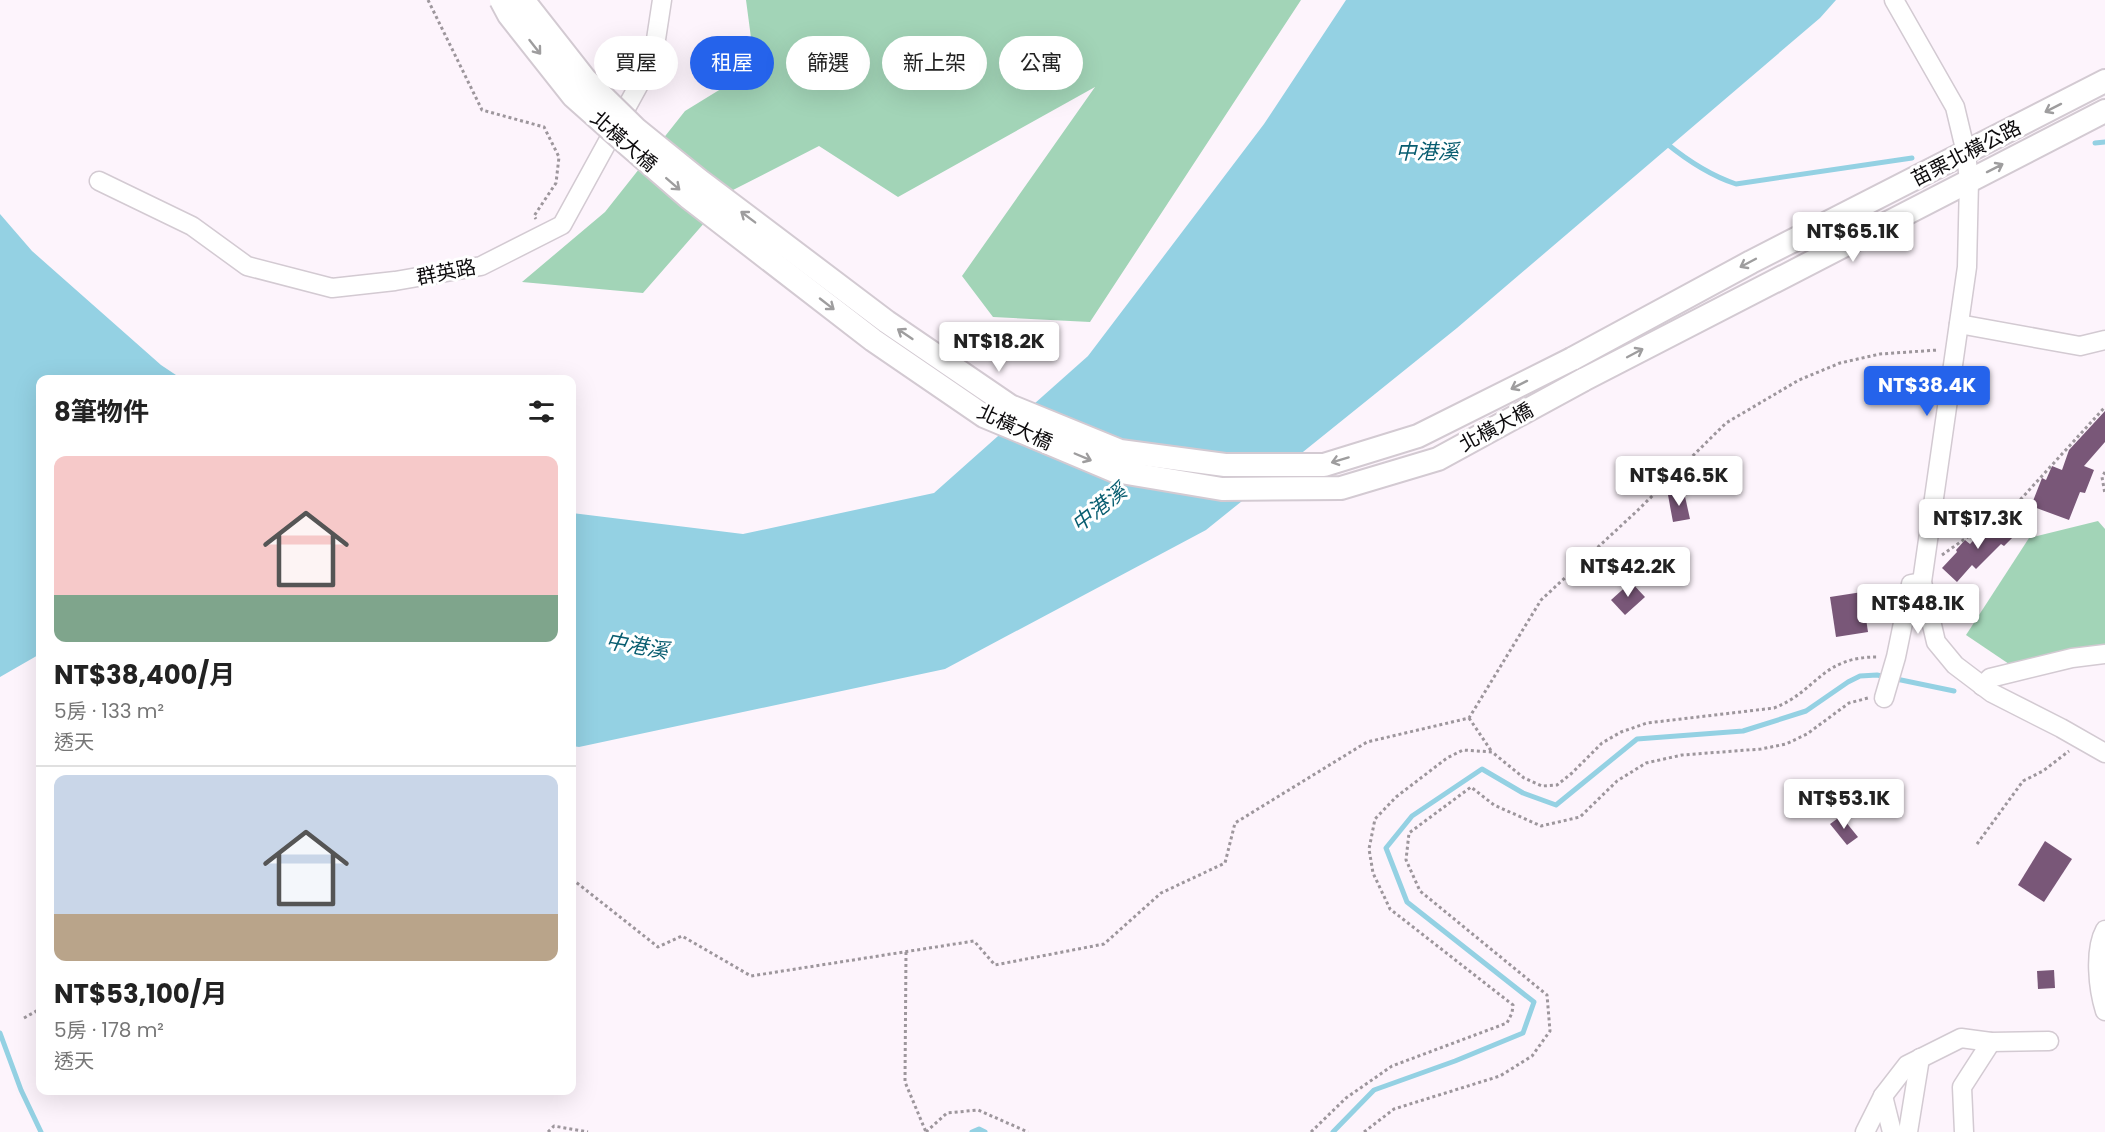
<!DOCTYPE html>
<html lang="zh-TW">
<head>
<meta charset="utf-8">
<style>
	body { margin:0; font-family:Poppins,"Noto Sans TC",sans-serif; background:#f6f6f6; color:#222; height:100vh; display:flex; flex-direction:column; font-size:22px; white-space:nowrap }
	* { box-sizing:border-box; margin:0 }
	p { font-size:20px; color:#767676 }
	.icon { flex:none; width:33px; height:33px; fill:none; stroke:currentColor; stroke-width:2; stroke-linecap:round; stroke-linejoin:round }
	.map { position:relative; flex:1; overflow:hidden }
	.drawer { position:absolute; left:36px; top:375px; width:540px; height:720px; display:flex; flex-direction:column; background:#fff; border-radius:12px; box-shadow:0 6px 24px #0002 }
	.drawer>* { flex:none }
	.top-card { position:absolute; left:594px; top:36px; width:570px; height:54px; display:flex; gap:12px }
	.price { position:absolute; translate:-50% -51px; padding:0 14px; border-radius:6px; background:#fff; color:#222; font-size:20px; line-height:39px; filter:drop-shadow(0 2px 3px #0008) }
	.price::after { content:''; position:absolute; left:50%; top:36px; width:18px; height:14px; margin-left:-9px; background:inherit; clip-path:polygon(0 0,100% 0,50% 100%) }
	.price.on { background:#2563eb; color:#fff }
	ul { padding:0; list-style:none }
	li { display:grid; align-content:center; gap:12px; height:318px; padding:0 18px }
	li+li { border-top:2px solid #e0e0e0 }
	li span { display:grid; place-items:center; height:186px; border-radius:12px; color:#555 }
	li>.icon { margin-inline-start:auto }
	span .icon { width:108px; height:108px; fill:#fffc; stroke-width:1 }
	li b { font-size:26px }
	h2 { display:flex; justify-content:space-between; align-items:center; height:72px; padding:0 18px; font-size:26px }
	.tag { padding:0 21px; border-radius:27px; background:#fff; box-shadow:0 6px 24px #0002; font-size:21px; line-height:54px }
	.tag.on { background:#2563eb; color:#fff }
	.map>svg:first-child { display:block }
</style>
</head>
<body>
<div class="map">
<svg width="2105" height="1132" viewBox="0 0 2105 1132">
	<rect width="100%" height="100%" fill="#fdf4fc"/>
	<g fill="#a2d4b7">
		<path d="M746 0H1301L1090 322 993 317 962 276 1095 87 898 197 819 146 733 190 643 293 522 282 605 212 685 111 755 68Z"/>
		<path d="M2098 521 2105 529V649L2009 664 1966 635 2029 538Z"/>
	</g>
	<g fill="#94d1e3">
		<path d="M1346 0H1836L1820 18 1457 328 1206 530 945 669 579 747 572 746V513L743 534 934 493 1088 356 1264 124Z"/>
		<path d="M0 214 32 251 161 365 182 379 40 380V654L0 677Z"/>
	</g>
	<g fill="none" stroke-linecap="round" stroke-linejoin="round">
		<g stroke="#94d1e3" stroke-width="5">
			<path d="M1666 143C1688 161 1709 175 1736 184L1912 158"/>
			<path d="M2095 143 2105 142"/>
			<path d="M0 1033 21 1090 41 1132"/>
			<path d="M972 1132 979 1129 985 1132"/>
			<path d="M1333 1132 1374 1090 1455 1061 1523 1033 1534 1002 1407 902 1386 848 1412 816 1482 769 1523 793 1556 805 1637 739 1743 731 1806 711 1848 682 1860 676 1877 675 1954 691"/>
		</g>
	</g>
	<g fill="#795778">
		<path d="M2105 411V442L2084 466 2094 470 2085 493 2080 492 2069 520 2031 506 2042 478 2046 480 2052 466 2062 470 2069 450Z"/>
		<path d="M1684 492 1690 519 1673 522 1668 495Z"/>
		<path d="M1995 518 2014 536 2004 546 2001 544 1976 569 1972 565 1957 582 1942 568 1957 552 1956 550 1965 540 1970 544Z"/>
		<path d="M1631 582 1645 597 1625 615 1611 600Z"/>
		<path d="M1862 592 1868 632 1836 637 1830 597Z"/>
		<path d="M1841 816 1858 837 1847 845 1830 824Z"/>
		<path d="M2045 841 2072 859 2044 902 2018 885Z"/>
		<path d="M2054 970 2055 988 2038 989 2037 971Z"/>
	</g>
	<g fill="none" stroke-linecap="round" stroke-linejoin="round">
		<defs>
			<g id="minor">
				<path d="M1894 0 1955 107 1966 153 1969 181 1967 267 1922 582 1936 642 1955 665 1992 693 2061 728 2105 753"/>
				<path d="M99 181 192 226 247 266 332 288 395 281 481 266 562 225 653 59 662 0"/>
				<path d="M1959 324 2080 346 2105 340"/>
				<path d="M1982 686 1990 678 2072 658 2105 654"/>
				<path d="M1884 698 1896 657 1911 584 1922 582"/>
				<path d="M2105 930C2094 950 2098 989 2105 1011"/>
				<path d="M1883 1096 1892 1132"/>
				<path d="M1865 1132 1883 1096 1907 1065 1961 1038 1991 1042 2049 1041"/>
				<path d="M1908 1132 1920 1058"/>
				<path d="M1964 1132 1962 1087 1991 1042"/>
			</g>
			<g id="major">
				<path d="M1572 359 1751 262 2105 81"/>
				<path d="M1583 380 2105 111"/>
			</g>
		</defs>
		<use href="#minor" stroke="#d3cad2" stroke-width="21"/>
		<use href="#major" stroke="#d3cad2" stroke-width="26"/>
		<g stroke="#9d969c" stroke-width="3" stroke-dasharray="3 3" stroke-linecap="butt">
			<path d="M428 0 482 110 544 127 559 157 556 183 534 216 536 219"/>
			<path d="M2105 472 2102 477 2105 494"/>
			<path d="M1942 555 2020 500 2105 407"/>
			<path d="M1469 718 1492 752"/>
			<path d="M1977 844 2023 781 2043 771 2069 751"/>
			<path d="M572 879 658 947 682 936 751 976 974 941 995 965 1104 944 1161 893 1225 863 1235 823 1367 742 1469 718 1541 600 1638 510 1726 423 1799 380 1840 363 1880 354 1938 350"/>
			<path d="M906 952 905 1082 926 1132"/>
			<path d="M24 1018 40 1009"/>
			<path d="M548 1132 554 1126 588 1132"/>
			<path d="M926 1132 947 1113 978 1110 1028 1132"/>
			<path d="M1311 1132 1346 1098 1392 1066 1507 1023 1512 1013 1513 1005 1390 909 1373 873 1369 849 1375 819 1396 797 1447 758 1463 750 1492 752 1524 778 1542 786 1557 785 1572 773 1602 743 1621 732 1647 723 1774 708C1818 691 1821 656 1879 657"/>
			<path d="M1364 1132 1394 1109 1500 1076 1532 1056 1550 1031 1547 995 1420 891 1406 860 1409 833 1471 787 1494 805 1541 826 1580 817 1617 781 1646 763 1682 755 1761 749 1786 744 1807 734 1849 703 1868 698"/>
		</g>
		<use href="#minor" stroke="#fff" stroke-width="18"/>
		<use href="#major" stroke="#fff" stroke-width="22"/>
		<defs>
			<g id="major-bridge">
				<path d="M501 0 509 15 573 96 627 144 688 197 873 340 984 416 1115 471 1222 489 1341 488 1438 459 1583 380"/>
				<path d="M523 0 585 79 636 129 699 180 887 322 1010 406 1120 451 1225 465H1324L1418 436 1572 359"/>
			</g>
		</defs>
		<use href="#major-bridge" stroke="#d3cad2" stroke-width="26" stroke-linecap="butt"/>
		<use href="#major-bridge" stroke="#fff" stroke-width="22"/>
	</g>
	<defs><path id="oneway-shaft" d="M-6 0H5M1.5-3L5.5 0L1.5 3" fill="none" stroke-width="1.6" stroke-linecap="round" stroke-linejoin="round" transform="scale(1.5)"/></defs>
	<g stroke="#9e9d9e">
		<use href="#oneway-shaft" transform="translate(535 47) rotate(52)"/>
		<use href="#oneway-shaft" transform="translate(2053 108) rotate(153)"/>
		<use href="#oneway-shaft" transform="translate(1995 168) rotate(-27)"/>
		<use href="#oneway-shaft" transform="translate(673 184) rotate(41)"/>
		<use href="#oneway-shaft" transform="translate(748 217) rotate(-143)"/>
		<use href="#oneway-shaft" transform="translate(1748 263) rotate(152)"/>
		<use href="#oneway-shaft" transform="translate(827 304) rotate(38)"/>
		<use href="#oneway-shaft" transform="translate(905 334) rotate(-146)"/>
		<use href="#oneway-shaft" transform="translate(1635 353) rotate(-28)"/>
		<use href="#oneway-shaft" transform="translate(1519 385) rotate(153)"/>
		<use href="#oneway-shaft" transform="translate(1083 457) rotate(23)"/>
		<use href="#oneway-shaft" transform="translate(1340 460) rotate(163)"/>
	</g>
	<g text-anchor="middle" stroke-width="6" stroke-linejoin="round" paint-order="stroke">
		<g font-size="20" fill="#0d0b0d" stroke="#fff">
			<text transform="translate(624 141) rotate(41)" y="7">北橫大橋</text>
			<text transform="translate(1966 153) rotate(-27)" y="7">苗栗北橫公路</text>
			<text transform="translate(446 272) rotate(-11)" y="7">群英路</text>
			<text transform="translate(1015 427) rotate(25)" y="7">北橫大橋</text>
			<text transform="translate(1496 427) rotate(-28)" y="7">北橫大橋</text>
		</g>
		<g font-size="21" font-style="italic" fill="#085d70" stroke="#fff">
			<text x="1427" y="159">中港溪</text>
			<text transform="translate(1099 508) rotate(-38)" y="7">中港溪</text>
			<text transform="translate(637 646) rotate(10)" y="7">中港溪</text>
		</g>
	</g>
</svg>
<b class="price" style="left:1853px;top:263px">NT$65.1K</b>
<b class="price" style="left:999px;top:373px">NT$18.2K</b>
<b class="price on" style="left:1927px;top:417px">NT$38.4K</b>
<b class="price" style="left:1679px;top:507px">NT$46.5K</b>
<b class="price" style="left:1978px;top:550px">NT$17.3K</b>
<b class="price" style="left:1628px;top:598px">NT$42.2K</b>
<b class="price" style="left:1918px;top:635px">NT$48.1K</b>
<b class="price" style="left:1844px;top:830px">NT$53.1K</b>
<div class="top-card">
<a class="tag">買屋</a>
<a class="tag on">租屋</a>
<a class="tag">篩選</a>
<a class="tag">新上架</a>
<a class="tag">公寓</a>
</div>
<section class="drawer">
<h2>8筆物件<svg class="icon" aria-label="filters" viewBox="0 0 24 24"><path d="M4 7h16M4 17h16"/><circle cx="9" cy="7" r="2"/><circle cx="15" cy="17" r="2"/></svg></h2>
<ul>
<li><span style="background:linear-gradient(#f6c9c9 75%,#7fa58c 0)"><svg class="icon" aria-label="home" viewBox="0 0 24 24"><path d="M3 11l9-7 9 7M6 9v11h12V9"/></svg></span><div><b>NT$38,400/月</b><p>5房 · 133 m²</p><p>透天</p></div></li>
<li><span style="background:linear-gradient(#c9d6e8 75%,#b9a48a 0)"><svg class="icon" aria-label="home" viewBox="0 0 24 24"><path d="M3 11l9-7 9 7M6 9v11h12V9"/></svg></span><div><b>NT$53,100/月</b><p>5房 · 178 m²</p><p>透天</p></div></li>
</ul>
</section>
</div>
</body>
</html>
